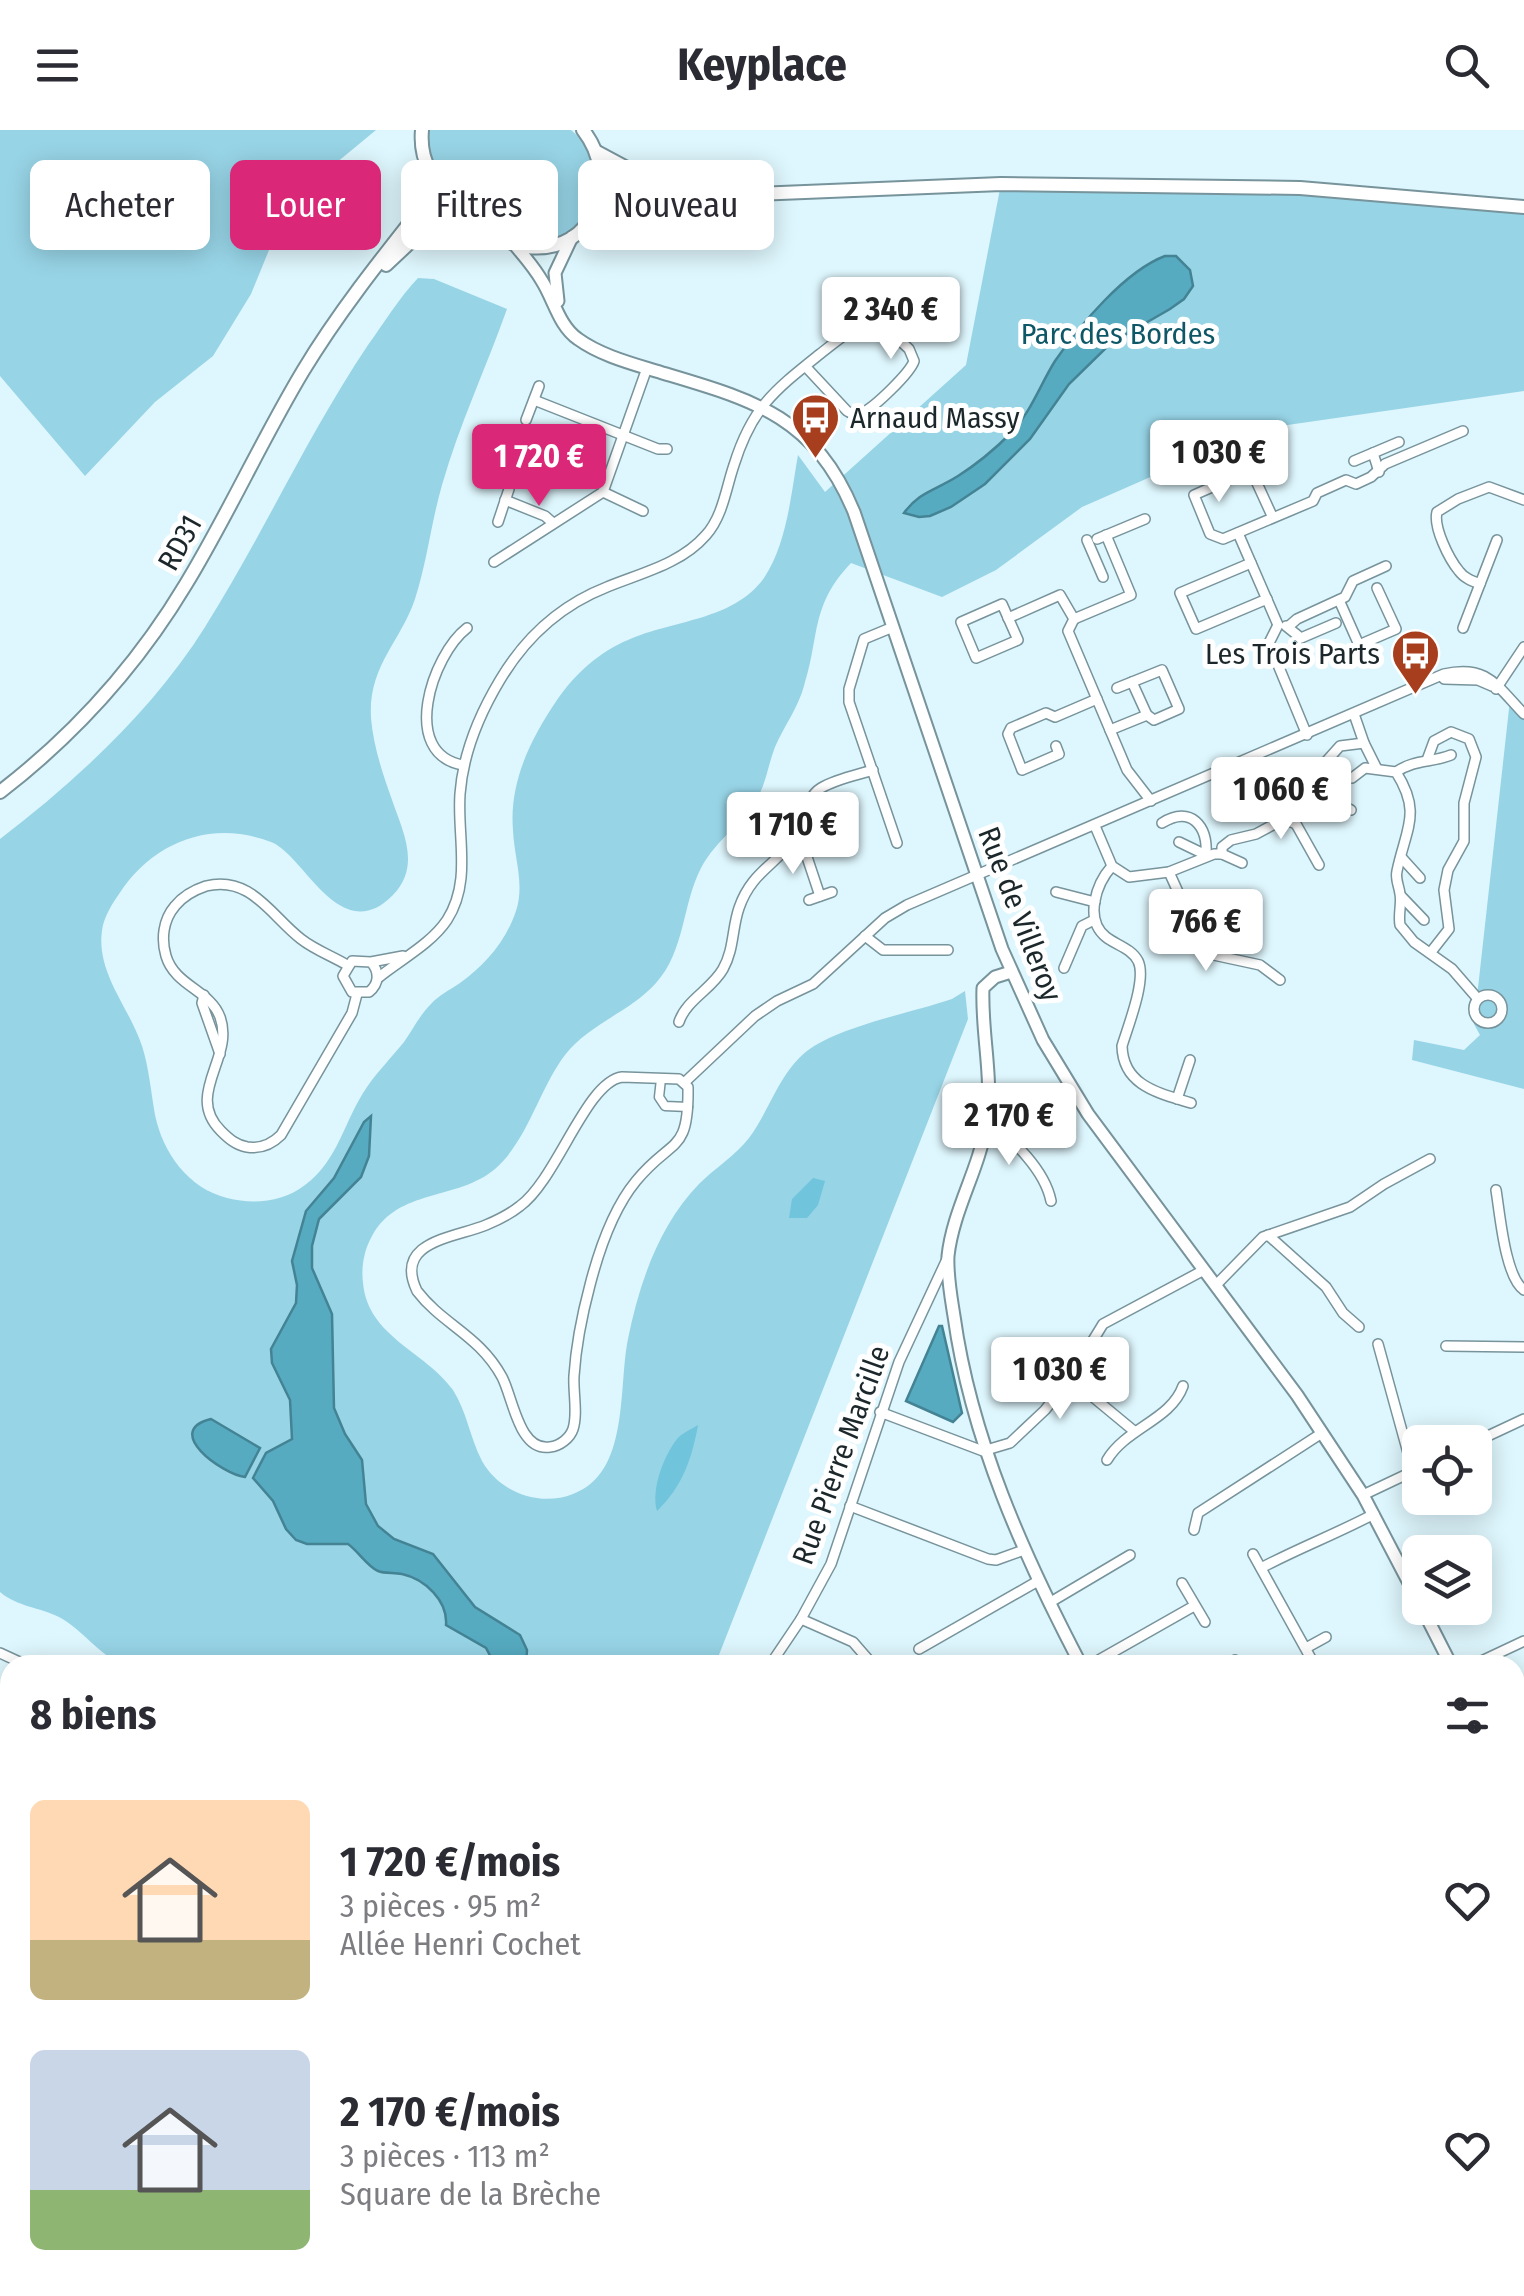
<!DOCTYPE html>
<html lang="fr">
<head>
<meta charset="utf-8">
<style>
	body { margin:0; font-family:"Fira Sans Condensed",sans-serif; background:#f7f7f7; color:#2b2b33; height:100vh; display:flex; flex-direction:column; font-size:38px; white-space:nowrap }
	* { box-sizing:border-box; margin:0 }
	p { font-size:32px; color:#7c7c81 }
	.icon { flex:none; width:55px; height:55px; fill:none; stroke:currentColor; stroke-width:2; stroke-linecap:round; stroke-linejoin:round }
	.map { position:relative; flex:1; overflow:hidden }
	.panel { position:absolute; left:0px; top:1525px; width:1525px; height:642px; display:flex; flex-direction:column; background:#fff; border-radius:30px 30px 0 0; box-shadow:0 5px 25px #0003 }
	.panel>* { flex:none }
	.top-card { position:absolute; left:30px; top:30px; width:1000px; height:90px; display:flex; gap:20px }
	.controls { position:absolute; left:1402px; top:1295px; display:grid; gap:20px }
	.controls a { display:grid; place-items:center; width:90px; height:90px; border-radius:15px; background:#fff; box-shadow:0 5px 25px #0003; font-size:50px }
	.price { position:absolute; translate:-50% -85px; padding:0 22px; border-radius:10px; background:#fff; color:#222; font-size:32px; line-height:65px; filter:drop-shadow(0 2px 5px #0008) }
	.price::after { content:''; position:absolute; left:50%; top:60px; width:30px; height:22px; margin-left:-15px; background:inherit; clip-path:polygon(0 0,100% 0,50% 100%) }
	.price.current { background:#db2777; color:#fff }
	ul { padding:0; list-style:none }
	li { display:flex; align-items:center; gap:30px; height:250px; padding:0 30px }
	li span { display:grid; place-items:center; flex:none; width:280px; height:200px; border-radius:15px; color:#555 }
	li>.icon { margin-inline-start:auto }
	span .icon { width:120px; height:120px; fill:#fffc; stroke-width:1 }
	li b { font-size:42px }
	h2 { display:flex; justify-content:space-between; align-items:center; height:120px; padding:0 30px; font-size:42px }
	.chip { padding:0 35px; border-radius:15px; background:#fff; box-shadow:0 5px 25px #0003; font-size:35px; line-height:90px }
	.chip.current { background:#db2777; color:#fff }
	header { display:flex; justify-content:space-between; align-items:center; height:130px; padding:0 30px; background:#fff; font-size:45px; font-weight:700 }
	.map>svg:first-child { display:block }
</style>
</head>
<body>
<header><svg class="icon" aria-label="menu" viewBox="0 0 24 24"><path d="M4 6h16M4 12h16M4 18h16"/></svg>Keyplace<svg class="icon" aria-label="search" viewBox="0 0 24 24"><circle cx="10" cy="10" r="6"/><path d="M15 15l6 6"/></svg></header>
<div class="map">
<svg width="1524" height="2166" viewBox="0 0 1524 2166">
	<rect width="100%" height="100%" fill="#def6fd"/>
	<g fill="#97d4e6">
		<path d="M0 0H376L324 43 285 81 251 164 213 226 155 272 85 346 0 246Z"/>
		<path d="M427 0H571C628 47 577 134 513 109 495 102 480 84 465 71 442 50 427 33 427 0Z"/>
		<path d="M1000 59 1300 60 1524 77V261L1260 299 1082 377 996 440 942 467 851 433C810 476 820 506 804 556 798 578 784 596 775 617 769 632 767 648 760 663 746 692 716 709 701 738 682 775 685 821 656 853 630 882 589 894 565 925 539 959 528 1010 495 1039 457 1071 398 1058 372 1106 364 1120 361 1137 363 1153 368 1207 425 1221 453 1260 467 1282 470 1308 482 1331 500 1363 540 1377 573 1364 630 1343 618 1257 628 1209 639 1154 659 1095 699 1054 715 1038 735 1026 749 1008 770 980 779 943 807 921 840 896 911 883 952 869L965 861 968 889 715 1535H123C97 1523 83 1500 59 1487 39 1477 18 1477 0 1462V709C77 650 153 580 205 497 263 405 307 306 368 215 384 193 399 168 418 148L434 149 507 179C486 238 459 295 442 355 431 393 427 432 415 469 400 513 368 536 371 588 373 614 382 642 391 667 402 700 422 735 393 765 340 819 304 724 271 712 211 689 153 712 119 764 112 774 106 784 103 795 93 840 129 876 142 916 149 938 151 962 155 985 163 1023 188 1058 227 1068 254 1075 283 1072 305 1055 339 1030 344 990 367 957 378 941 392 927 404 912 413 899 420 885 431 874 439 865 450 860 460 853 485 835 506 811 516 781 525 754 514 727 513 700 509 652 531 608 557 570 575 544 599 522 628 510 672 490 733 491 764 448 787 414 791 364 798 325L825 362 966 235Z"/>
		<path d="M1510 570 1524 581V959L1412 930 1414 910 1464 920 1480 905 1474 894Z"/>
		<path d="M0 1588 10 1598V1791L0 1785Z"/>
		<path d="M0 1918 10 1927V2030L0 2034Z"/>
	</g>
	<g fill="#70c4db">
		<path d="M813 1048 825 1051 818 1075 807 1088H789L792 1069Z"/>
		<path d="M698 1295C692 1328 683 1356 657 1381 651 1360 663 1327 677 1309 682 1303 692 1299 698 1295Z"/>
	</g>
	<g fill="#56abc1" stroke="#448394" stroke-width="2.5">
		<path d="M1165 126H1176L1190 140 1193 156 1184 169 1170 179 1111 213 1069 254 1030 309 985 354 951 377 930 386 919 387 904 383C919 362 934 361 958 346 977 334 995 319 1011 303 1031 282 1040 255 1055 231 1079 196 1125 141 1165 126Z"/>
		<path d="M371 986 369 1026 361 1047 319 1089 312 1116V1138L332 1184 334 1278 345 1304 362 1330 366 1374 378 1396 394 1409 433 1424 475 1477 520 1505 527 1520 526 1535H495L486 1518 446 1495C448 1471 425 1449 402 1444 395 1442 385 1444 378 1441 368 1437 358 1421 348 1414H307L296 1410 286 1399 273 1371 253 1348 266 1323 292 1309 290 1270 272 1233 271 1219 296 1173 297 1155 292 1131 306 1081 334 1048 364 992Z"/>
		<path d="M939 1196H942L962 1283 953 1292 906 1271Z"/>
		<path d="M211 1289 260 1318 245 1347C222 1344 162 1301 211 1289Z"/>
	</g>
	<g fill="none" stroke-linecap="round" stroke-linejoin="round">
		<defs>
			<path id="pedestrian" d="M661 949 659 967 665 976 688 977"/>
			<g id="minor">
				<path d="M534 270 658 319H667"/>
				<path d="M526 290 539 256"/>
				<path d="M1373 323 1399 312"/>
				<path d="M1354 331 1373 323 1379 342"/>
				<path d="M603 362 647 238"/>
				<path d="M505 370 545 386 553 393"/>
				<path d="M1273 388 1251 340 1194 365 1210 404 1223 409 1313 371 1317 363 1346 350 1356 354 1371 347 1385 334 1463 301"/>
				<path d="M498 392 509 359"/>
				<path d="M1238 403 1278 495"/>
				<path d="M1097 409 1145 389"/>
				<path d="M1087 410 1103 447"/>
				<path d="M494 432 603 362 643 381"/>
				<path d="M1251 433 1180 463 1196 499 1267 469"/>
				<path d="M1480 454C1472 451 1464 448 1459 441 1449 429 1433 397 1437 382L1458 369 1489 357 1524 370"/>
				<path d="M1339 470 1359 515 1396 499 1377 458"/>
				<path d="M1002 474 1018 510 976 528 961 492Z"/>
				<path d="M1008 488 1060 465 1074 489"/>
				<path d="M1074 489 1068 501 1127 640 1151 671"/>
				<path d="M1074 489 1131 465 1106 405"/>
				<path d="M1278 495 1269 513 1307 605"/>
				<path d="M1286 496 1301 508 1336 493"/>
				<path d="M1289 496 1297 489 1345 467 1353 451 1386 436"/>
				<path d="M893 497 864 509 849 559V572L897 713"/>
				<path d="M1463 498 1497 410"/>
				<path d="M1444 549 1478 550 1492 556"/>
				<path d="M1132 552 1147 585"/>
				<path d="M1496 559 1524 517"/>
				<path d="M1354 584 1364 613 1377 639"/>
				<path d="M1110 600 1147 585 1154 590 1179 579 1162 540 1117 558"/>
				<path d="M1056 616 1059 624 1022 640 1008 604 1011 598 1046 583 1055 587 1097 569"/>
				<path d="M1427 630 1434 611 1451 602 1469 609 1476 627 1464 673V711L1448 740 1444 760 1449 799 1431 822"/>
				<path d="M463 635C399 624 432 525 467 498"/>
				<path d="M1396 642C1415 629 1431 633 1451 625"/>
				<path d="M1352 648 1365 638 1396 642C1422 683 1406 698 1397 741 1395 750 1399 755 1400 764 1402 773 1398 784 1400 795L1414 812 1452 839 1478 869"/>
				<path d="M1351 680C1332 671 1319 657 1323 635L1340 616 1364 613"/>
				<path d="M1162 693C1191 675 1208 696 1206 725L1179 712"/>
				<path d="M1095 696 1112 736 1129 747 1169 742 1214 724H1222L1242 733"/>
				<path d="M793 710 806 724 820 766"/>
				<path d="M1222 724V717L1231 710 1256 704 1284 689 1296 694 1319 735"/>
				<path d="M1401 727 1420 748"/>
				<path d="M1112 736C1096 754 1084 789 1106 807 1116 815 1131 818 1138 831 1147 849 1128 896 1122 916 1123 956 1159 963 1191 973"/>
				<path d="M1169 742 1188 784 1221 802"/>
				<path d="M1056 762 1095 772"/>
				<path d="M1401 766 1424 790"/>
				<path d="M809 770 832 762"/>
				<path d="M1198 791 1197 809 1209 824 1260 835 1280 850"/>
				<path d="M865 806 883 820H948"/>
				<path d="M371 832C380 842 379 854 369 862H352L343 846 352 831 371 832 403 826"/>
				<path d="M347 835C332 826 315 820 301 809 271 786 251 745 206 756 194 760 183 766 175 776 163 790 161 809 166 826 175 856 210 860 220 887 235 928 184 964 221 1001 229 1009 236 1015 247 1017 260 1019 272 1014 281 1005L352 883 357 864"/>
				<path d="M1064 838 1082 796 1094 790"/>
				<path d="M378 848C400 830 431 814 447 790 472 751 457 707 460 664 463 623 479 585 500 550 525 508 561 475 607 457 641 443 681 434 706 405 723 386 726 358 734 335 752 277 775 260 820 224 837 211 857 192 879 191L909 219 914 231C910 243 875 277 862 283 855 286 853 284 847 281L805 236"/>
				<path d="M204 865 202 873 220 924"/>
				<circle cx="1488" cy="879" r="14"/>
				<path d="M679 892C686 870 712 859 723 839 734 820 732 798 739 778 752 740 779 734 796 705 804 691 806 667 821 658 836 649 857 645 873 640"/>
				<path d="M622 947 679 949 688 957C689 1025 672 1007 636 1051 613 1079 599 1120 590 1155 582 1185 576 1215 574 1246 573 1262 578 1284 573 1299 570 1308 560 1316 550 1317 519 1322 513 1268 502 1247 479 1205 443 1195 417 1161 393 1111 454 1108 486 1095 498 1090 510 1084 520 1076 557 1049 586 952 622 947Z"/>
				<path d="M685 952 755 886 777 871 813 854 885 788 907 775 1444 544C1487 534 1497 556 1524 584"/>
				<path d="M1177 969 1190 930"/>
				<path d="M987 992C1013 1008 1045 1041 1051 1071"/>
				<path d="M1496 1060C1500 1084 1505 1147 1524 1160"/>
				<path d="M1268 1105 1326 1157 1343 1183 1359 1197"/>
				<path d="M1216 1155 1263 1107 1350 1077 1384 1054 1430 1029"/>
				<path d="M1378 1214 1413 1341"/>
				<path d="M1446 1216 1524 1217"/>
				<path d="M1070 1248 1134 1301"/>
				<path d="M880 1282 983 1321 1010 1313 1045 1280 1070 1248 1103 1194 1204 1140"/>
				<path d="M1475 1312 1524 1289"/>
				<path d="M1107 1330C1126 1298 1171 1290 1183 1256"/>
				<path d="M1363 1365 1420 1338"/>
				<path d="M850 1376 988 1429 996 1430 1024 1420"/>
				<path d="M1194 1400 1198 1383 1322 1303"/>
				<path d="M1253 1424 1314 1534"/>
				<path d="M1261 1438C1299 1418 1336 1404 1374 1384"/>
				<path d="M1182 1453 1205 1492"/>
				<path d="M1049 1473 1130 1425"/>
				<path d="M801 1489 853 1512 873 1535"/>
				<path d="M1306 1518 1326 1507"/>
				<path d="M919 1519 1038 1451"/>
				<path d="M0 1523 26 1535"/>
				<path d="M770 1535 801 1489 831 1434 899 1232 948 1127"/>
				<path d="M1090 1535 1194 1476"/>
				<path d="M1226 1535 1235 1530"/>
				<path d="M1473 1535 1524 1511"/>
				<path d="M0 1849 10 1857"/>
				<path d="M1515 1901 1524 1895"/>
				<path d="M1515 2010 1524 2012"/>
				<path d="M0 2101 10 2099"/>
				<path d="M906 2158 911 2166"/>
				<path d="M1119 2158 1124 2166"/>
				<path d="M82 2166V2158"/>
				<path d="M299 2166 300 2164"/>
				<path d="M369 2166 374 2158"/>
				<path d="M513 2166 519 2158"/>
				<path d="M882 2166 893 2158"/>
				<path d="M1030 2166 1038 2158"/>
				<path d="M1243 2166 1259 2158"/>
			</g>
			<g id="tertiary">
				<path d="M514 114C524 126 534 137 542 151 554 170 559 196 578 209 600 225 630 233 656 241 749 269 813 283 854 382L1002 819 1043 910 1088 984 1297 1265 1363 1365 1420 1474"/>
				<path d="M558 171 555 143 572 107"/>
				<path d="M1011 842 995 847 983 858C981 904 994 949 986 995 979 1040 953 1080 948 1126 947 1146 951 1167 954 1186 971 1309 1024 1426 1081 1535"/>
				<path d="M1422 1478 1451 1535"/>
				<path d="M1515 1666 1524 1681"/>
				<path d="M1515 2135 1524 2128"/>
				<path d="M1345 2158 1348 2166"/>
				<path d="M203 2166 205 2158"/>
				<path d="M1473 2166 1485 2158"/>
			</g>
			<g id="secondary">
				<path d="M422 0C419 33 434 51 458 72 477 89 499 114 527 117 596 125 621 48 583 0"/>
				<path d="M597 22 640 45 661 52"/>
				<path d="M595 79 622 62 642 56 757 64 1001 54 1300 58 1524 77"/>
				<path d="M386 135 439 85 471 84"/>
				<path d="M0 662C74 605 138 534 186 454 228 385 261 311 303 241 338 183 381 129 423 76L427 60V37"/>
			</g>
		</defs>
		<use href="#pedestrian" stroke="#77939b" stroke-width="11"/>
		<use href="#minor" stroke="#77939b" stroke-width="12"/>
		<use href="#tertiary" stroke="#77939b" stroke-width="15"/>
		<use href="#secondary" stroke="#77939b" stroke-width="16"/>
		<use href="#pedestrian" stroke="#fff" stroke-width="8"/>
		<use href="#minor" stroke="#fff" stroke-width="9"/>
		<use href="#tertiary" stroke="#fff" stroke-width="11"/>
		<use href="#secondary" stroke="#fff" stroke-width="12"/>
	</g>
	<defs>
		<symbol id="bus-pin" viewBox="-11 -11 22 30"><path d="M0 17L-7.5 6A9.5 9.5 0 1 1 7.5 6Z" fill="#a73f1e" stroke="#fff"/><path d="M-5-6H5V4H4V6H2V4H-2V6H-4V4H-5ZM-3.5-4V0h7V-4ZM-3.5 1.2v1.5H-2V1.2ZM2 1.2v1.5H3.5V1.2Z" fill="#fff"/></symbol>
	</defs>
	<g fill-rule="evenodd">
		<use href="#bus-pin" x="788" y="260" width="55" height="75"/>
		<use href="#bus-pin" x="1388" y="496" width="55" height="75"/>
	</g>
	<g text-anchor="middle" stroke-width="10" stroke-linejoin="round" paint-order="stroke">
		<g font-size="30" fill="#0e5767" stroke="#fff">
			<text x="1118" y="214">Parc des Bordes</text>
		</g>
		<g font-size="30" fill="#1b272a" stroke="#fff" text-anchor="start">
			<text x="850" y="298">Arnaud Massy</text>
			<text x="1380" y="534" text-anchor="end">Les Trois Parts</text>
		</g>
		<g font-size="30" fill="#1b272a" stroke="#fff">
			<text transform="translate(180 413) rotate(-61)" y="10">RD31</text>
			<text transform="translate(1020 784) rotate(69)" y="10">Rue de Villeroy</text>
			<text transform="translate(841 1325) rotate(-70)" y="10">Rue Pierre Marcille</text>
		</g>
	</g>
</svg>
<div class="controls">
<a><svg class="icon" aria-label="locate" viewBox="0 0 24 24"><circle cx="12" cy="12" r="6"/><path d="M12 2v4M12 18v4M2 12h4M18 12h4"/></svg></a>
<a><svg class="icon" aria-label="layers" viewBox="0 0 24 24"><path d="M12 4l9 5-9 5-9-5zM3 14l9 5 9-5"/></svg></a>
</div>
<b class="price" style="left:891px;top:232px">2 340 €</b>
<b class="price" style="left:1219px;top:375px">1 030 €</b>
<b class="price current" style="left:539px;top:379px">1 720 €</b>
<b class="price" style="left:1281px;top:712px">1 060 €</b>
<b class="price" style="left:793px;top:747px">1 710 €</b>
<b class="price" style="left:1206px;top:844px">766 €</b>
<b class="price" style="left:1009px;top:1038px">2 170 €</b>
<b class="price" style="left:1060px;top:1292px">1 030 €</b>
<div class="top-card">
<a class="chip">Acheter</a>
<a class="chip current">Louer</a>
<a class="chip">Filtres</a>
<a class="chip">Nouveau</a>
</div>
<section class="panel">
<h2>8 biens<svg class="icon" aria-label="filters" viewBox="0 0 24 24"><path d="M4 7h16M4 17h16"/><circle cx="9" cy="7" r="2"/><circle cx="15" cy="17" r="2"/></svg></h2>
<ul>
<li><span style="background:linear-gradient(#ffd9b3 70%,#c2b280 0)"><svg class="icon" aria-label="home" viewBox="0 0 24 24"><path d="M3 11l9-7 9 7M6 9v11h12V9"/></svg></span><div><b>1 720 €/mois</b><p>3 pièces · 95 m²</p><p>Allée Henri Cochet</p></div><svg class="icon" aria-label="heart" viewBox="0 0 24 24"><path d="M12 20l-8-8c-3-5 5-10 8-4 3-6 11-1 8 4z"/></svg></li>
<li><span style="background:linear-gradient(#c9d6e8 70%,#8fb573 0)"><svg class="icon" aria-label="home" viewBox="0 0 24 24"><path d="M3 11l9-7 9 7M6 9v11h12V9"/></svg></span><div><b>2 170 €/mois</b><p>3 pièces · 113 m²</p><p>Square de la Brèche</p></div><svg class="icon" aria-label="heart" viewBox="0 0 24 24"><path d="M12 20l-8-8c-3-5 5-10 8-4 3-6 11-1 8 4z"/></svg></li>
</ul>
</section>
</div>
</body>
</html>
